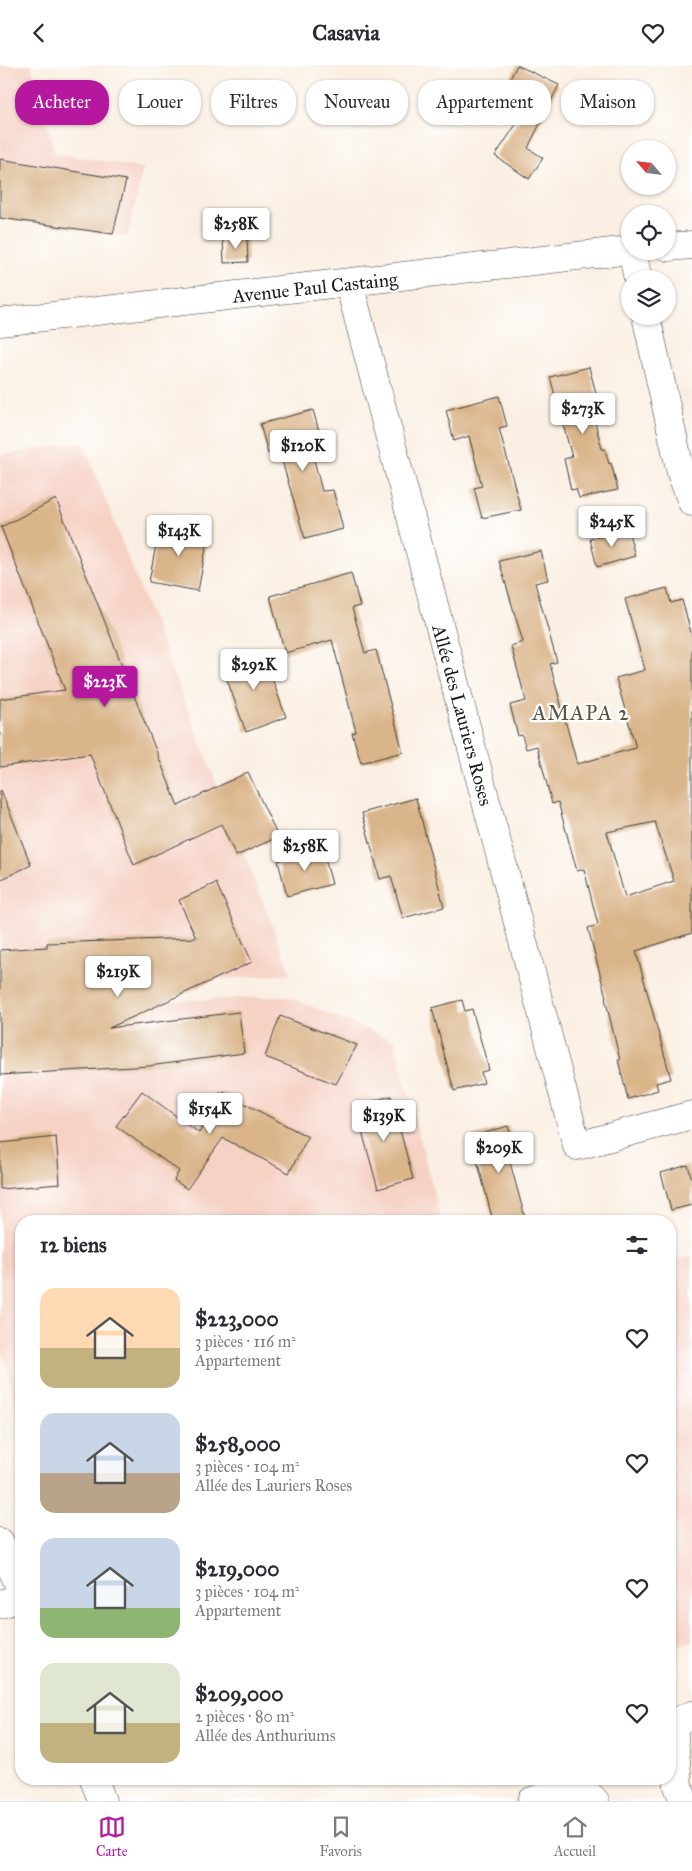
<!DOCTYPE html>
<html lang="fr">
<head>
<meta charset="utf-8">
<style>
	body { margin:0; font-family:"IM FELL Great Primer",serif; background:#f2f2f3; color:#2b2b33; height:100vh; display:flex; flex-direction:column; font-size:19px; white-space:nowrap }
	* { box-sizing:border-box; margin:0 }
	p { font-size:16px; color:#7c7c81 }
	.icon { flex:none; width:28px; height:28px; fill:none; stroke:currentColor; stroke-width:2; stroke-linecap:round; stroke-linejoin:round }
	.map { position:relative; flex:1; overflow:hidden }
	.details { position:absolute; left:15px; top:1150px; width:661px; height:570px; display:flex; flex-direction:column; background:#fff; border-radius:20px; box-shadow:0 1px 4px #0004 }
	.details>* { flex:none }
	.hud { position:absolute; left:15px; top:15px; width:662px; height:45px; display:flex; gap:10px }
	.needle { width:32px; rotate:298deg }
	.fabs { position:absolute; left:621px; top:75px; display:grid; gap:10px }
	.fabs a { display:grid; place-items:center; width:55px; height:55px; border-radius:50%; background:#fff; box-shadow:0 1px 4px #0004; font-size:25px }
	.price { position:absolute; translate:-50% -42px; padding:0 11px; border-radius:5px; background:#fff; color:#222; font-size:16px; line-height:32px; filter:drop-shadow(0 1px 2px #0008) }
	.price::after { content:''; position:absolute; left:50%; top:30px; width:15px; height:11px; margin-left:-8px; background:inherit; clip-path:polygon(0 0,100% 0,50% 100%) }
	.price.active { background:#b5179e; color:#fff }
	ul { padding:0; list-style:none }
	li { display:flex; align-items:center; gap:15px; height:125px; padding:0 25px }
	li span { display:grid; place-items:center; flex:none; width:140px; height:100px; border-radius:15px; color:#555 }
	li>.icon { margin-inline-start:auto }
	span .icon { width:60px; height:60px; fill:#fffc; stroke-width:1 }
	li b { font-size:21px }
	h2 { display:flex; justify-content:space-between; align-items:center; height:60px; padding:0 25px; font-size:21px }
	.chip { padding:0 18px; border-radius:20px; background:#fff; box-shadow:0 1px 4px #0004; font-size:18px; line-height:45px }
	.chip.active { background:#b5179e; color:#fff }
	header { display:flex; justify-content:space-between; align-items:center; height:65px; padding:0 25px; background:#fff; font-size:22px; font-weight:800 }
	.dock { display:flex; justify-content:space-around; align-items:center; height:70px; border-top:1px solid #e1e1e2; background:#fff; font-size:14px; color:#7c7c81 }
	.dock a { display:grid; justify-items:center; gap:2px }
	.dock .active { color:#b5179e }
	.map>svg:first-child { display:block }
</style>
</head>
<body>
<header><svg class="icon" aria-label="back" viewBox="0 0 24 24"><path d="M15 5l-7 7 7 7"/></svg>Casavia<svg class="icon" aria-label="heart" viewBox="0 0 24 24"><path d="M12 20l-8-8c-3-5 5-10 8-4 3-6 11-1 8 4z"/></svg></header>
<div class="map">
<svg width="692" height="1736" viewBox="0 0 692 1736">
	<rect width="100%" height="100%" fill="#fff"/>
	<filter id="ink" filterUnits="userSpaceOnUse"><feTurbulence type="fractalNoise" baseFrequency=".02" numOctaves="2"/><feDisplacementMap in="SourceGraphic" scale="10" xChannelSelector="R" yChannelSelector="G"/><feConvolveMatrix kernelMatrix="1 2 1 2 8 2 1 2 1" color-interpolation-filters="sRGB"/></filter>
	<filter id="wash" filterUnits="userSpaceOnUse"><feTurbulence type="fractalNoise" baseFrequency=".0096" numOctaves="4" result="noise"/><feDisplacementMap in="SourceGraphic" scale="20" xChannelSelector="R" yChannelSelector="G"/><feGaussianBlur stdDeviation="1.12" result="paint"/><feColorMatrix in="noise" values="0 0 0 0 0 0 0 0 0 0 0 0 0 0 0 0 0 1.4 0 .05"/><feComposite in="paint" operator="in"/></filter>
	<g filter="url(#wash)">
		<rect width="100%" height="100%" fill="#faefe2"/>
		<g fill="#f6d2c5">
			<path d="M0 0H31L55 88 143 103 128 172 0 153Z"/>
			<path d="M83 377 291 909 0 930V390Z"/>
			<path d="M286 931 395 976 441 1156H21V1359L0 1280V942L29 943Z"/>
			<path d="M692 1191V1576L670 1584V1196Z"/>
		</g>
		<g id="blocks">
			<g fill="#dab58a" fill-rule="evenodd">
				<path d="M517 0 559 20 528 83 543 93 529 114 495 91 531 37 505 24Z"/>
				<path d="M0 94 126 115 113 169 0 153Z"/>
				<path d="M247 172 248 197 224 198 223 174Z"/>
				<path d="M589 302 597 332 589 334 602 384H605L609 399 611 398 618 425 579 433 576 424 571 425 564 394 572 392 550 312Z"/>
				<path d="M499 331 507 361 499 363 521 445 482 453 474 423 482 421 469 371 454 376 446 345Z"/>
				<path d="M313 345 322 377 312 387 322 426 333 425 343 464 305 474 279 386 268 389 260 359Z"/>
				<path d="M56 434 178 741 248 707 278 772 236 791 221 759 134 800 90 689 0 702V634L65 625 1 462Z"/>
				<path d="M160 458 209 467 198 526 149 517Z"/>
				<path d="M628 465 635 491 597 502 590 474Z"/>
				<path d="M541 486 548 515 535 518 557 597 550 599 577 699 636 683 616 613 645 605 625 534 667 523 671 538 682 535 692 571V868L636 886 671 1014 656 1018 658 1025 628 1034 618 995H620L605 933 606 932 588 863 598 860 584 804 577 806 558 737 552 739 537 681 526 684 522 670 518 671 510 640 526 636 511 581 523 577 499 496ZM655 757 674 816 625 832 607 767Z"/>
				<path d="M351 508 360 541 352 543 365 588 376 585 403 687 361 698 352 668 356 667 332 575 285 588 270 531Z"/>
				<path d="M262 586 286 652 246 667 222 601Z"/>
				<path d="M1 725 31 800 0 815V726Z"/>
				<path d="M416 733 444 842 403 853 391 811 380 814 362 748Z"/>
				<path d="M322 783 332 819 287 831 278 796Z"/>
				<path d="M216 818 252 897 109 963 239 947 244 988 149 1001 0 1010V885L47 882V878L196 873 179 835Z"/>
				<path d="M462 935 465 946 472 944 489 1005 481 1007 484 1018 454 1026 432 943Z"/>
				<path d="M280 951 357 980 336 1019 265 992Z"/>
				<path d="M142 1026 199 1068 221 1026 308 1072 289 1108 223 1073 187 1124 174 1115 179 1106 116 1061Z"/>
				<path d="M391 1031 413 1114 378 1124 355 1041Z"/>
				<path d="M508 1061 517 1092 509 1094 526 1156H493L471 1072Z"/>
				<path d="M56 1072 60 1119 0 1124V1078Z"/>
				<path d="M688 1100 692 1115V1140L671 1145 661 1108Z"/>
			</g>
		</g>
	</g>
	<g filter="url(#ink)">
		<use href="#blocks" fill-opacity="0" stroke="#3d3c3a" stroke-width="1"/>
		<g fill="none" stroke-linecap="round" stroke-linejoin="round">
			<defs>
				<g id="minor">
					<path d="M668 182 692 180"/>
					<path d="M632 186 638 214"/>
					<path d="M349 218 577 1081 692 1050"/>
					<path d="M646 251 681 408 692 437"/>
					<path d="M0 257 630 185"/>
					<path d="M0 1477 21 1525"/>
					<path d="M0 1539 21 1533"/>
					<path d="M94 1714 102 1736"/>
					<path d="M532 1736 569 1725 586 1727 595 1736"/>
					<path d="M684 1736 678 1721 673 1658 692 1650"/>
				</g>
			</defs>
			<use href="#minor" stroke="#3d3c3a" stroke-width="29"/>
			<use href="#minor" stroke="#fff" stroke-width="28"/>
		</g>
	</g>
	<g text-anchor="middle" stroke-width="4.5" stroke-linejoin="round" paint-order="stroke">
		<g font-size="19" fill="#1c1c1c" stroke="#fff">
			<text transform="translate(315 222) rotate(-6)" y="7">Avenue Paul Castaing</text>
			<text transform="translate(463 650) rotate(75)" y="7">Allée des Lauriers Roses</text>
		</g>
		<g font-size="21" letter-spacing="1" fill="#5e5242" stroke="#fff">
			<text x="581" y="655">AMAPA 2</text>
		</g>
	</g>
</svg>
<div class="fabs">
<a><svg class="needle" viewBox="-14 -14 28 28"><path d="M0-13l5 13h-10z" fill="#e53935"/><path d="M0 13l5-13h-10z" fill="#7c7c81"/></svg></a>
<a><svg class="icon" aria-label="locate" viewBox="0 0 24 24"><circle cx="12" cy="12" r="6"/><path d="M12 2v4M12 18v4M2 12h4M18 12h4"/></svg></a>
<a><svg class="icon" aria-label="layers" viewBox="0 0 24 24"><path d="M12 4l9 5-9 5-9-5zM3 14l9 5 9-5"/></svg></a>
</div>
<b class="price" style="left:236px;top:185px">$258K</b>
<b class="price" style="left:583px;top:370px">$273K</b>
<b class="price" style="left:303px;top:407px">$120K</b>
<b class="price" style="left:612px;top:483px">$245K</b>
<b class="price" style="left:179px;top:492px">$143K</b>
<b class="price" style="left:254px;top:626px">$292K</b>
<b class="price active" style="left:105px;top:643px">$223K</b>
<b class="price" style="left:305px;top:807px">$258K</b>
<b class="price" style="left:118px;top:933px">$219K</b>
<b class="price" style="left:210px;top:1070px">$154K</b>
<b class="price" style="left:384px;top:1077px">$139K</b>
<b class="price" style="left:499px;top:1109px">$209K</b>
<div class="hud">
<a class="chip active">Acheter</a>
<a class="chip">Louer</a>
<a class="chip">Filtres</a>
<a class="chip">Nouveau</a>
<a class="chip">Appartement</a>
<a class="chip">Maison</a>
</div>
<section class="details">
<h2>12 biens<svg class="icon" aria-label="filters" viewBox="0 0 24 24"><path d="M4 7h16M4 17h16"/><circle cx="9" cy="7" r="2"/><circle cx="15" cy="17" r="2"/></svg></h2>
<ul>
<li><span style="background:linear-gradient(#ffd9b3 60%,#c2b280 0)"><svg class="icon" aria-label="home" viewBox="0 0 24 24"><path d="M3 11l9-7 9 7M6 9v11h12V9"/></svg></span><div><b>$223,000</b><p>3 pièces · 116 m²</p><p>Appartement</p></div><svg class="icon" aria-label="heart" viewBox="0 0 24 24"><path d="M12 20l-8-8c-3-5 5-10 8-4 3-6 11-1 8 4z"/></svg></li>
<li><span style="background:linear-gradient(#c9d6e8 60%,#b9a48a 0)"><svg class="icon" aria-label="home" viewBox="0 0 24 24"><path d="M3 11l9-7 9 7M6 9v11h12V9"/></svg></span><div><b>$258,000</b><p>3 pièces · 104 m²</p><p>Allée des Lauriers Roses</p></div><svg class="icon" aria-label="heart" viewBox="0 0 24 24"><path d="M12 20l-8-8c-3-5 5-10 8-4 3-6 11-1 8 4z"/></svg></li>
<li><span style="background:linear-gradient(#c9d6e8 70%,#8fb573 0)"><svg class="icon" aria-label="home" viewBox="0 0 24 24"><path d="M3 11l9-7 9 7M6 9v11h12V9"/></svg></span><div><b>$219,000</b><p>3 pièces · 104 m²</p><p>Appartement</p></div><svg class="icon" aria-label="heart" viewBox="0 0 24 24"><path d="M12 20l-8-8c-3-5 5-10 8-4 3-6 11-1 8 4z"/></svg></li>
<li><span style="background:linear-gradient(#dfe7d0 60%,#c2b280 0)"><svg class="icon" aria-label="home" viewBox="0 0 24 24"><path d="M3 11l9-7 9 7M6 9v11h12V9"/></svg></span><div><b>$209,000</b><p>2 pièces · 80 m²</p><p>Allée des Anthuriums</p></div><svg class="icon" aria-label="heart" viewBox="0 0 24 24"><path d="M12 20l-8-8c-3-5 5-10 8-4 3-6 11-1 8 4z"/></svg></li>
</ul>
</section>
</div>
<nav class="dock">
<a class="active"><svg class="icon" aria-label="map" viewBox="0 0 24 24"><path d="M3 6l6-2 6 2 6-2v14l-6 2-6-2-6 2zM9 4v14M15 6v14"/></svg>Carte</a>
<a><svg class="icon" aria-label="saved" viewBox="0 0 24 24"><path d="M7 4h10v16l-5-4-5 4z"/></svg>Favoris</a>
<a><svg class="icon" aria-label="home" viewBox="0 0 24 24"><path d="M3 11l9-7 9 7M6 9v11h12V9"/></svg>Accueil</a>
</nav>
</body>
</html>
